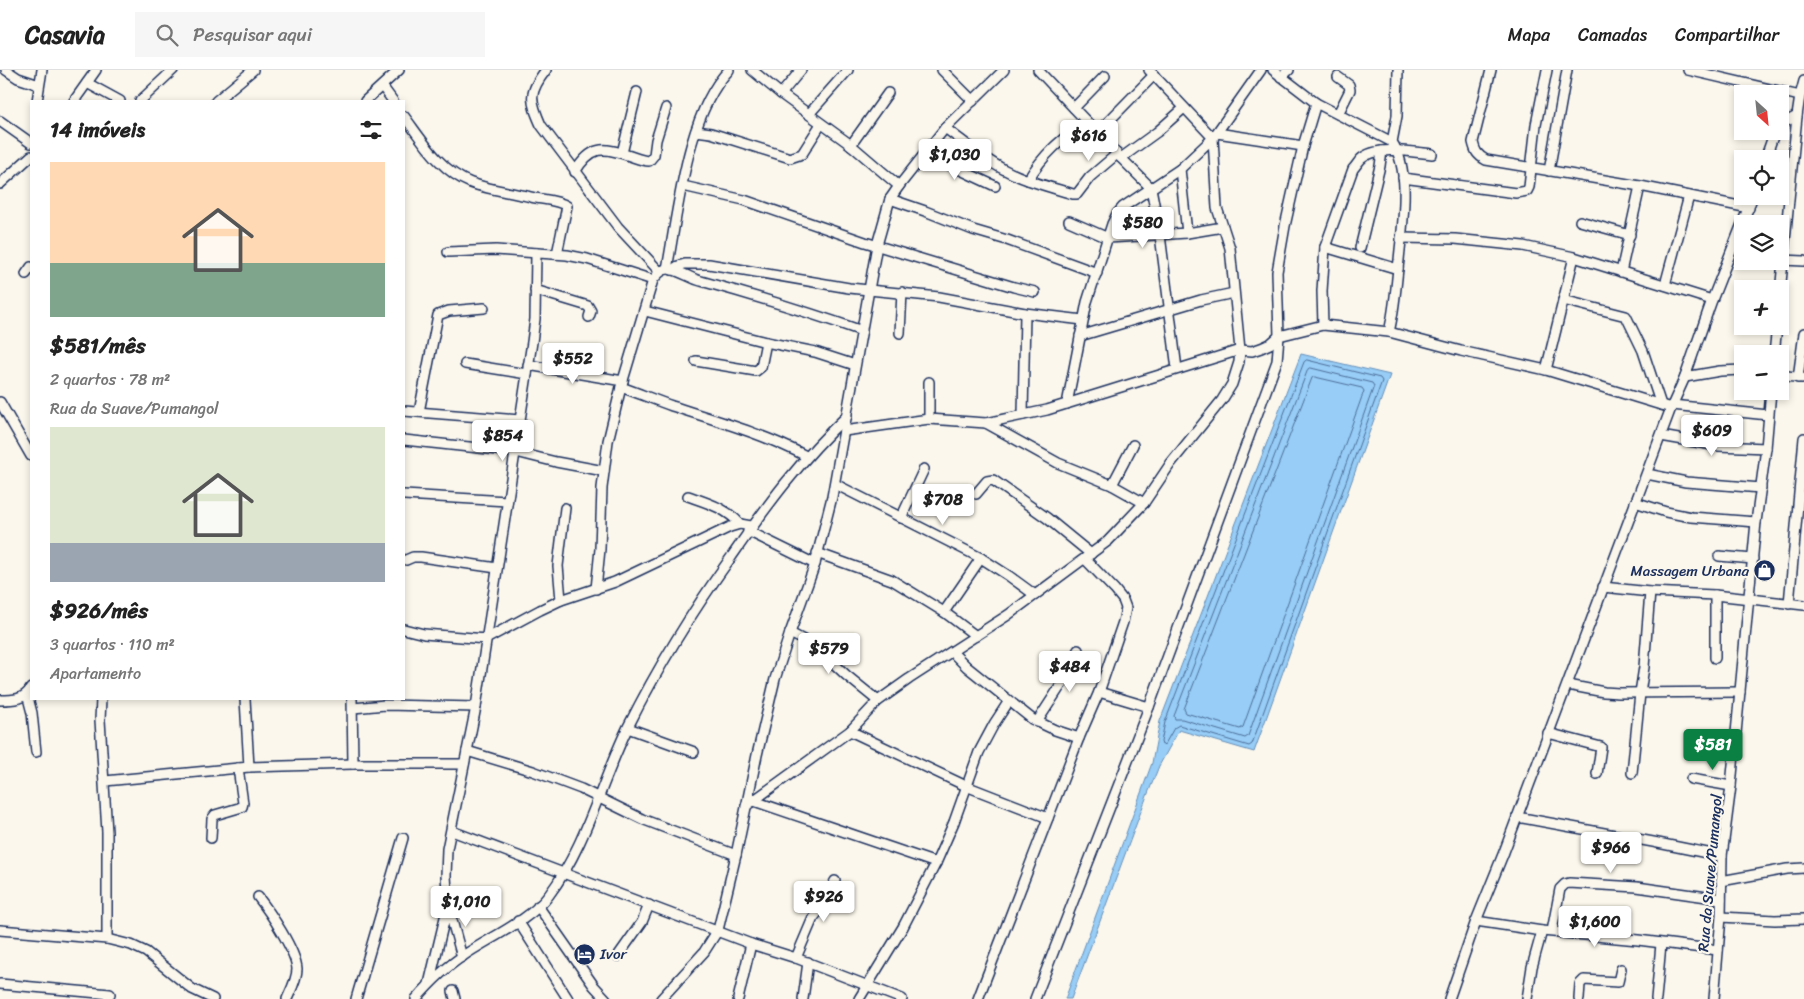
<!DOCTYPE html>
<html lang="pt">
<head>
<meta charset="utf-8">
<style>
	body { margin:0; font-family:Sriracha,sans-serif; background:#f6f6f6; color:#222; height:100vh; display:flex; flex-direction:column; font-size:19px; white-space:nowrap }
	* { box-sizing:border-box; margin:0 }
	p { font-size:16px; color:#767676 }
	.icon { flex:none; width:28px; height:28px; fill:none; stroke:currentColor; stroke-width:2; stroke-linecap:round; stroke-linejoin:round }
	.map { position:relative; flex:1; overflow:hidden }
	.sheet { position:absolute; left:30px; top:30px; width:375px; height:600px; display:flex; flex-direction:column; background:#fff; border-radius:0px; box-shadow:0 2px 8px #0003 }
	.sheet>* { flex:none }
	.needle { width:32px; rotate:153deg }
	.controls { position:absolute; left:1734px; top:15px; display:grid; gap:10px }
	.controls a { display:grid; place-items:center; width:55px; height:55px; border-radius:0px; background:#fff; box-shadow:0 2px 8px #0003; font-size:25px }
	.price { position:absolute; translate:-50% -42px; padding:0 11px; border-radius:5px; background:#fff; color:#222; font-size:16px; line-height:32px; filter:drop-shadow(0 1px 2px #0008) }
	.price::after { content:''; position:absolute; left:50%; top:30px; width:15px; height:11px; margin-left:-8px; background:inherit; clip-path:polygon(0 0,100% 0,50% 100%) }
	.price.on { background:#0b8043; color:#fff }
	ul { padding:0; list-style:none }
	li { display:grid; align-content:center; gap:10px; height:265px; padding:0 20px }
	li span { display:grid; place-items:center; height:155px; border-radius:0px; color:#555 }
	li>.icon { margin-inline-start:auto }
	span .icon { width:90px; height:90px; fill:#fffc; stroke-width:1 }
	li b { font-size:21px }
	h2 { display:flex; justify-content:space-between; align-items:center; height:60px; padding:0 20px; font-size:21px }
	header { display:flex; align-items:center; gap:30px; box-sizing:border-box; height:70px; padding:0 25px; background:#fff; border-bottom:1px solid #e0e0e0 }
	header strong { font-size:24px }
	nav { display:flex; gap:28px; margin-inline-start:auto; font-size:18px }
	.search { width:350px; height:45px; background:#f6f6f6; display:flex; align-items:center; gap:12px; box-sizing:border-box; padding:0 18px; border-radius:0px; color:#767676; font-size:19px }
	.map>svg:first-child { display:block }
</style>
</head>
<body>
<header>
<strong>Casavia</strong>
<div class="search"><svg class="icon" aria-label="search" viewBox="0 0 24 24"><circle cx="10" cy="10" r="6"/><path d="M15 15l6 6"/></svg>Pesquisar aqui</div>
<nav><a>Mapa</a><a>Camadas</a><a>Compartilhar</a></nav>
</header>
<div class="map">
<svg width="1804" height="929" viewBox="0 0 1804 929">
	<rect width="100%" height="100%" fill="#fbf7ec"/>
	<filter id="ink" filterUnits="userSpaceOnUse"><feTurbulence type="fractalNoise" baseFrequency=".02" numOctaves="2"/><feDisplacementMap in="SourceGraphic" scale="10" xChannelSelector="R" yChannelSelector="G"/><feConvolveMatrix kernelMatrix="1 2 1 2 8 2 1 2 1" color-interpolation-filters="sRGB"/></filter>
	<g filter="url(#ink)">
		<path fill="#97cdf6" stroke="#658eb9" d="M1301 284 1390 305 1254 682 1179 660 1159 696 1143 736 1071 929H1065L1152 693 1160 651Z"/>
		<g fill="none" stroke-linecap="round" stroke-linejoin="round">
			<g stroke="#4d6e9b" stroke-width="1">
				<path d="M1307 290 1380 308 1382 311 1252 674 1249 676 1179 655 1174 658 1165 674 1162 675 1161 672 1165 652 1304 292Z"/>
				<path d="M1311 298 1372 313 1374 316 1248 666 1245 668 1182 649H1175L1174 646 1308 299Z"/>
				<path d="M1315 307 1362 318 1364 321 1243 657 1240 659 1186 643 1184 639 1312 308Z"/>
			</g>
			<defs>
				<g id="minor">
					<path d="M6 0 18 8 39 15"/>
					<path d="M546 0C528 23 530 30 541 55L618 157 660 202"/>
					<path d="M752 0 781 24 851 75 899 116"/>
					<path d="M942 0 973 31"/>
					<path d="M1038 0 1121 88 1151 118 1160 165 1177 299"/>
					<path d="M1273 0 1316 33 1392 72"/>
					<path d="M1491 0 1473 72C1475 81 1477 85 1486 90L1640 116 1749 138"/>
					<path d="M1688 0 1800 26"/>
					<path d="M1281 7 1289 0"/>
					<path d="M87 13 120 31"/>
					<path d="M382 16 393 31"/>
					<path d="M781 24 801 0"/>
					<path d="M37 31 42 0"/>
					<path d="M74 31 96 0"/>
					<path d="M140 31 173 0"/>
					<path d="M216 31 253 0"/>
					<path d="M365 31 399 0"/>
					<path d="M1074 38 1105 6"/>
					<path d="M809 44 848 0"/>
					<path d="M1338 44 1350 20 1349 15 1338 7"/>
					<path d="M404 46C422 70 441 102 471 113 488 119 508 122 527 126 540 130 556 129 567 136L557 184"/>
					<path d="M0 51 31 73"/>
					<path d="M1780 56 1785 52 1797 46"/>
					<path d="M945 58C964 72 982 88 1003 99 1025 111 1050 117 1073 124H1077L1090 107 1117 84"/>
					<path d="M696 61 711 63 790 88 802 84 821 54"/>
					<path d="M1097 63 1154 5"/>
					<path d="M1217 63 1303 76"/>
					<path d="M851 75 888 23"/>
					<path d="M622 83 637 22"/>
					<path d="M924 83 995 116"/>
					<path d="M1121 88 1157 62 1184 38"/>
					<path d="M1765 89 1775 61"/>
					<path d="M1180 99 1187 163"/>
					<path d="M1549 101 1567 0"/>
					<path d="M575 102C591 76 602 76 630 86 636 88 643 91 649 91L654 85 656 70 666 38"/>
					<path d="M1403 108 1516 123 1527 121 1529 117 1536 55 1547 0"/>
					<path d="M1028 110C1044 83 1061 70 1086 51"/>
					<path d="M0 114 31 86"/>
					<path d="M683 116 744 130 865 172 1014 217 1035 222"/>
					<path d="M890 129 925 141 973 160 1007 170 1097 203"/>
					<path d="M1069 151 1108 168 1187 163 1223 157"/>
					<path d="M1580 151 1630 165"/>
					<path d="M1401 168 1455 169 1523 176 1574 187 1712 230"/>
					<path d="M1325 177 1398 199"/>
					<path d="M1360 178 1380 96 1382 81"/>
					<path d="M448 182 496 180 567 185 587 189 653 210"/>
					<path d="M1783 190 1804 191"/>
					<path d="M667 199C678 141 687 43 729 0"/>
					<path d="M672 200 678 196 685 194H709L849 218 939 227 1025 243 1083 250"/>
					<path d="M1621 202 1640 116"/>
					<path d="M26 204 31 197"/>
					<path d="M1665 215 1689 126"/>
					<path d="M535 220 588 236 591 241 589 247"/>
					<path d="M1780 223 1797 46 1800 26 1804 11"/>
					<path d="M1563 230 1626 246 1643 281 1661 335"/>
					<path d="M645 241 766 272 815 282 855 295"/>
					<path d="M1323 255 1322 221 1325 177 1353 99C1356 96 1358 92 1361 89 1376 75 1413 82 1432 84"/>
					<path d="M1389 262C1395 238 1396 214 1399 190 1402 156 1412 101 1392 72L1397 46 1398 0"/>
					<path d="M900 263 902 222"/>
					<path d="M1080 266 1201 230 1234 223"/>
					<path d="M1774 284 1777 256"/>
					<path d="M696 291 756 301 761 297 766 272"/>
					<path d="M465 294 527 304"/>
					<path d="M528 295 623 311"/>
					<path d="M1546 300 1574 187"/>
					<path d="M1780 305 1802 308"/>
					<path d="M1685 307 1720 301 1742 300"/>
					<path d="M1798 308 1804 263"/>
					<path d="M929 312V349"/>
					<path d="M621 317C638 323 655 330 672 336 718 351 764 364 806 386"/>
					<path d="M0 332 31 386"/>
					<path d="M1067 334 1087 232 1112 154 1117 144 1123 137 1180 99 1213 68 1261 0"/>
					<path d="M1672 335 1768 345"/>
					<path d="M404 341 520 350"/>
					<path d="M419 342 438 245 449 241 484 238"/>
					<path d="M1023 345 1025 243"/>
					<path d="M986 353 1058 393 1112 415 1144 433"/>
					<path d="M844 361 929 349 986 353 1047 340 1240 280 1252 281 1261 278 1270 274 1279 266 1323 255 1389 262 1461 281 1546 300 1671 338"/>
					<path d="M1661 366 1718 376 1766 378"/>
					<path d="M404 370 516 382 556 392 604 401"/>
					<path d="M1647 404 1686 412 1761 418"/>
					<path d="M835 414 981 488 1009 506 1035 525"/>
					<path d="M1112 415 1133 375"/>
					<path d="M976 424 987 411 993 410 1047 448 1091 484"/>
					<path d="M404 425 507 431"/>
					<path d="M688 426C708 433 726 438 740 454"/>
					<path d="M1635 432 1666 442 1691 447 1756 452"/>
					<path d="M901 448 924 399"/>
					<path d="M748 461 815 494"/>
					<path d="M817 483 892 510 944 542 976 566"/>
					<path d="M1719 486 1753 489"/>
					<path d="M406 490 413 487H421L497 498"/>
					<path d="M1603 517 1650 522 1715 525 1804 535"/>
					<path d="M596 519 600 479 602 418 608 371 621 317 653 210C657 205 661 199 668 199 677 199 692 209 701 211 755 226 808 242 862 261"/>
					<path d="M561 530 558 496 565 438"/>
					<path d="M1789 534 1804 368"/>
					<path d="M944 542 981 488"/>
					<path d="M404 559 424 564 486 569 540 540 561 530 615 512 730 457 740 454 751 456"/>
					<path d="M790 563 815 576 846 605 878 631"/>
					<path d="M952 582 967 597 1032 649 1055 660 1079 668"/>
					<path d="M1715 588V525"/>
					<path d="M1568 615 1604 622 1619 623 1740 622"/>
					<path d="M1099 622 1149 637"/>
					<path d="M27 624 32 643 36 682"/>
					<path d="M101 629 100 650 107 762V869"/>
					<path d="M245 629 249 697"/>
					<path d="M352 629 353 694"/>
					<path d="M0 630C13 630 24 630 31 618"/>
					<path d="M353 638 385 635 476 637"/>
					<path d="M1037 652 1063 612 1078 580"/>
					<path d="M628 658 694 682"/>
					<path d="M850 661 966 716 1048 748"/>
					<path d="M1548 663 1601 677 1597 704"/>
					<path d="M467 681 533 701 581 719 642 749 736 785"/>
					<path d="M1632 703 1640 623 1644 597 1650 522"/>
					<path d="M1691 709 1731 716"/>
					<path d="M105 711 249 697 353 694H464"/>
					<path d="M754 731 936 793"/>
					<path d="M746 736 850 661 878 631 909 609 1008 545 1108 471 1144 433 1171 393 1222 330 1232 314 1239 292 1240 280 1230 178 1217 138 1213 68 1149 0"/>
					<path d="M1517 747 1653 772 1722 786"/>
					<path d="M452 761 751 874 796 888 902 929"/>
					<path d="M211 768 212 749 215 745 242 737 243 733 238 698"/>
					<path d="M1721 811 1787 799 1804 798"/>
					<path d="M258 827C270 842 296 881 297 899 297 909 291 920 287 929"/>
					<path d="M448 836 462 887"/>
					<path d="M538 836 594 916 606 929"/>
					<path d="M1721 847 1775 850 1804 849"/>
					<path d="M518 851 568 929"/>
					<path d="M1476 851 1542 861 1638 870 1718 880"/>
					<path d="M0 860 107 869 131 875 146 882 192 919 213 929"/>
					<path d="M1552 861 1560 819 1565 814 1569 813 1637 817 1721 829"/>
					<path d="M618 886 642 852 649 835"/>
					<path d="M796 888 813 848 823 836 835 811"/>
					<path d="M0 914 110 924"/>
					<path d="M429 914 448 835 446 806 447 779 476 637 532 272 535 249 536 183"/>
					<path d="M453 921 455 929"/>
					<path d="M356 929 403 768"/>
					<path d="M416 929C430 913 446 897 463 886 489 868 531 850 549 825 586 776 601 712 628 657 658 597 693 540 732 486 767 435 802 388 847 346"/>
					<path d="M661 929 704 882 718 860 736 785 757 685 775 609 790 563 815 494 832 427 877 175 890 129 899 116 945 58 1004 0"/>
					<path d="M738 929 751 874"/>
					<path d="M803 929 808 892"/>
					<path d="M859 929 903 857 936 793 954 752 979 682 994 654 1009 631"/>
					<path d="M978 929 1079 668 1099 622 1123 552 1126 538 1123 530 1115 520 1085 489"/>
					<path d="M1035 929 1149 637 1277 291 1279 266 1277 202 1285 156 1303 76 1316 33"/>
					<path d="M1449 929 1476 851 1504 782 1671 338 1685 307 1712 230 1753 126"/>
					<path d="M1527 929 1532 897 1542 861"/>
					<path d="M1579 929 1580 914 1584 910 1618 912 1621 899"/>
					<path d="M1656 929 1661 874"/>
					<path d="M1714 929 1721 847 1722 786 1731 716 1756 452 1766 378 1771 321"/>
				</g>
			</defs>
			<use href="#minor" stroke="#1b2f5e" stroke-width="12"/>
			<use href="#minor" stroke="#fbf7ec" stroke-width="9"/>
		</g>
	</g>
	<defs>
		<symbol id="shop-disc" viewBox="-11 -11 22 22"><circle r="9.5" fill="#1b2f5e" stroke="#fbf7ec"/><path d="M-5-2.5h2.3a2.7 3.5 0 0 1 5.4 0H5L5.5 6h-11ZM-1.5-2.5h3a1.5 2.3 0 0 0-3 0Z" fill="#fff"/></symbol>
		<symbol id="hotel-disc" viewBox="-11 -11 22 22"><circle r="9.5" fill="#1b2f5e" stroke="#fbf7ec"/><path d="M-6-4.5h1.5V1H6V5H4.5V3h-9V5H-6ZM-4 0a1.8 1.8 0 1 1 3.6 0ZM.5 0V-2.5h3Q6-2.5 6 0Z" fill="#fff"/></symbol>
	</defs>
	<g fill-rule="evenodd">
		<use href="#shop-disc" x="1752" y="488" width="25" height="25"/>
		<use href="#hotel-disc" x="572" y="872" width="25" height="25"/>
	</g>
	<g text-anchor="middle" stroke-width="4.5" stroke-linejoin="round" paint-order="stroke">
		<g font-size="15" fill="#1b2f5e" stroke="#fbf7ec" text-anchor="end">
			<text x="1749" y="506">Massagem Urbana</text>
			<text x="600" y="889" text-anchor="start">Ivor</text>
		</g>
		<g font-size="15" fill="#1b2f5e" stroke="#fbf7ec">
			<text transform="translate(1710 803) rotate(-85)" y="5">Rua da Suave/Pumangol</text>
		</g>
	</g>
</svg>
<div class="controls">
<a><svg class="needle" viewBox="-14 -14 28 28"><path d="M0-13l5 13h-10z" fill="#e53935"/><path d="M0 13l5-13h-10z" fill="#767676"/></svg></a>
<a><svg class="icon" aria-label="locate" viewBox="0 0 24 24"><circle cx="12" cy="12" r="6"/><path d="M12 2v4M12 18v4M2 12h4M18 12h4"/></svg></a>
<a><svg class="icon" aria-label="layers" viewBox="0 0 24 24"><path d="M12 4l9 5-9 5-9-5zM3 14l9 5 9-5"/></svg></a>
<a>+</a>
<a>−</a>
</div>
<b class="price" style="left:1089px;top:92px">$616</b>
<b class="price" style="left:955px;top:111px">$1,030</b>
<b class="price" style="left:1143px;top:179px">$580</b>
<b class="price" style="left:573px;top:315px">$552</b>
<b class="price" style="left:1712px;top:387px">$609</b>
<b class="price" style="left:503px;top:392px">$854</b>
<b class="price" style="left:943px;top:456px">$708</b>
<b class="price" style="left:829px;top:605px">$579</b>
<b class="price" style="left:1070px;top:623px">$484</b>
<b class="price on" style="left:1713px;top:701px">$581</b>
<b class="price" style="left:1611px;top:804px">$966</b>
<b class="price" style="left:824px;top:853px">$926</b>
<b class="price" style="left:466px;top:858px">$1,010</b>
<b class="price" style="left:1595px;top:878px">$1,600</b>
<section class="sheet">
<h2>14 imóveis<svg class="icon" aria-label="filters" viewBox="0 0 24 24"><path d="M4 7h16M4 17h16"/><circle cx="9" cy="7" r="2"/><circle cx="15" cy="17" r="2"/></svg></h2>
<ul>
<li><span style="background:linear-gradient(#ffd9b3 65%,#7fa58c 0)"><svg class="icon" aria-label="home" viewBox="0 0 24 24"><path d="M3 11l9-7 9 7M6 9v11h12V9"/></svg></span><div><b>$581/mês</b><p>2 quartos · 78 m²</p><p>Rua da Suave/Pumangol</p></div></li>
<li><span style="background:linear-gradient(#dfe7d0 75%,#9aa5b1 0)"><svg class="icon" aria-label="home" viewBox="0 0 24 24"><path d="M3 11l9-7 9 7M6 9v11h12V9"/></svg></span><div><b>$926/mês</b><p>3 quartos · 110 m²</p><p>Apartamento</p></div></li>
</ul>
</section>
</div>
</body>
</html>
